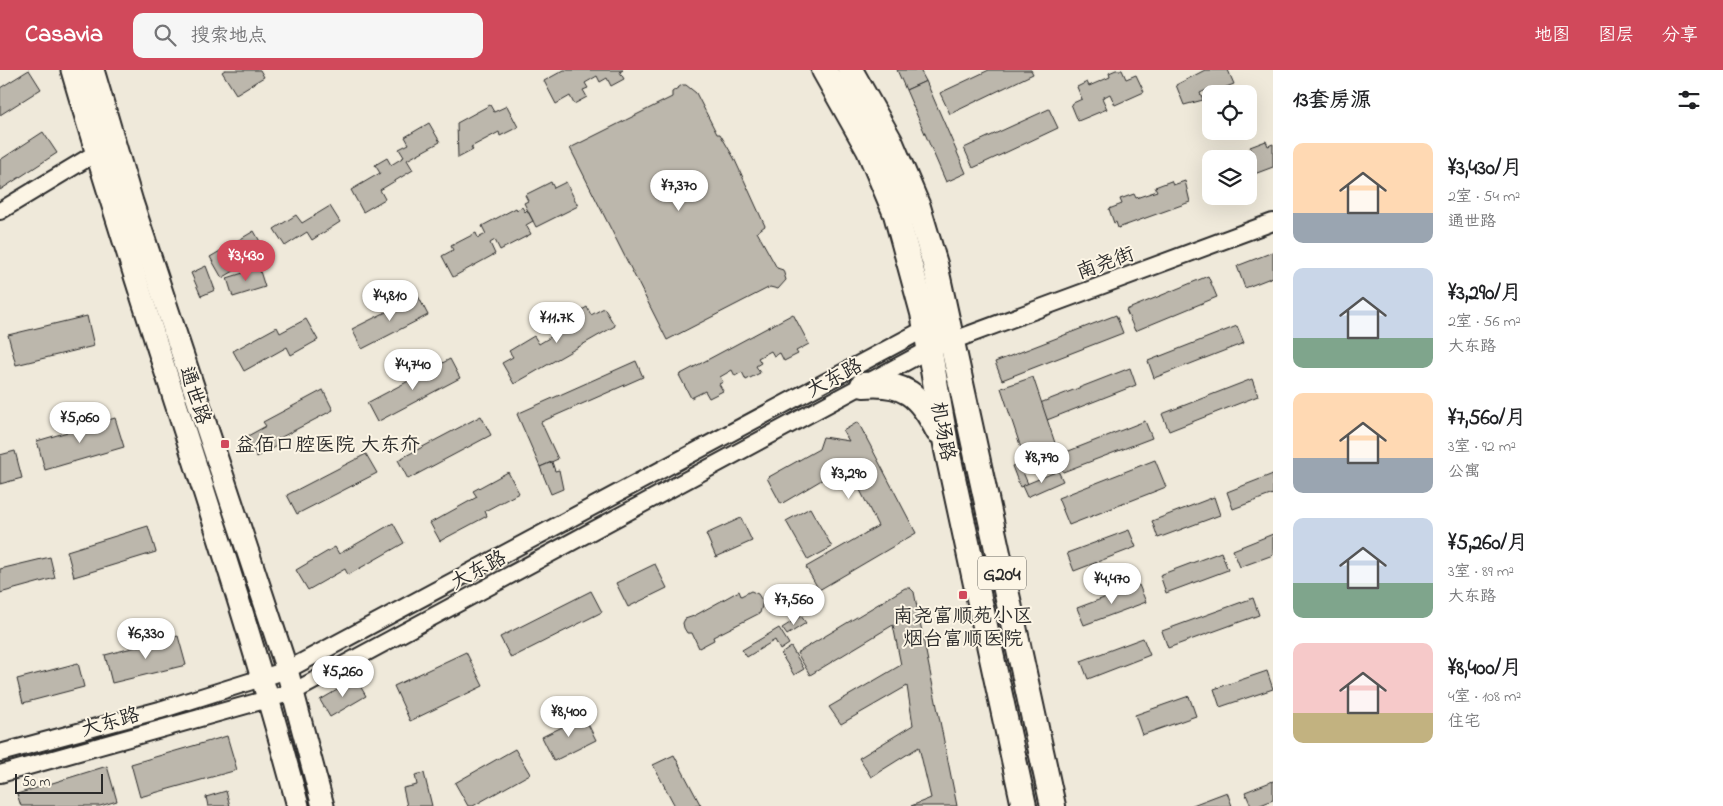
<!DOCTYPE html>
<html lang="zh">
<head>
<meta charset="utf-8">
<style>
	body { margin:0; font-family:"Indie Flower","LXGW WenKai TC",sans-serif; background:#f6f6f6; color:#202124; height:100vh; display:flex; flex-direction:column; font-size:19px; white-space:nowrap }
	* { box-sizing:border-box; margin:0 }
	p { font-size:16px; color:#757577 }
	.icon { flex:none; width:28px; height:28px; fill:none; stroke:currentColor; stroke-width:2; stroke-linecap:round; stroke-linejoin:round }
	.map { position:relative; flex:1; overflow:hidden }
	.details { display:flex; flex-direction:column; background:#fff; width:450px }
	.details>* { flex:none }
	.fabs { position:absolute; left:1202px; top:15px; display:grid; gap:10px }
	.fabs a { display:grid; place-items:center; width:55px; height:55px; border-radius:10px; background:#fff; box-shadow:0 5px 20px #0002; font-size:25px }
	.scale { position:absolute; left:15px; bottom:12px; width:88px; box-sizing:border-box; padding-left:5px; border:2px solid #2b2b2b; border-top:0; font-size:14px; line-height:18px; white-space:nowrap; color:#2b2b2b; -webkit-text-stroke:4px #fcf5e5; paint-order:stroke }
	.price { position:absolute; translate:-50% -42px; padding:0 11px; border-radius:18px; background:#fff; color:#222; font-size:16px; line-height:32px; filter:drop-shadow(0 1px 2px #0008) }
	.price::after { content:''; position:absolute; left:50%; top:30px; width:15px; height:11px; margin-left:-8px; background:inherit; clip-path:polygon(0 0,100% 0,50% 100%) }
	.price.selected { background:#d1495b; color:#fff }
	ul { padding:0; list-style:none }
	li { display:flex; align-items:center; gap:15px; height:125px; padding:0 20px }
	li span { display:grid; place-items:center; flex:none; width:140px; height:100px; border-radius:10px; color:#555 }
	li>.icon { margin-inline-start:auto }
	span .icon { width:60px; height:60px; fill:#fffc; stroke-width:1 }
	li b { font-size:21px }
	h2 { display:flex; justify-content:space-between; align-items:center; height:60px; padding:0 20px; font-size:21px }
	header { display:flex; align-items:center; gap:30px; box-sizing:border-box; height:70px; padding:0 25px; background:#d1495b; color:#fff }
	header strong { font-size:24px }
	nav { display:flex; gap:28px; margin-inline-start:auto; font-size:18px }
	.search { width:350px; height:45px; background:#f6f6f6; display:flex; align-items:center; gap:12px; box-sizing:border-box; padding:0 18px; border-radius:10px; color:#757577; font-size:19px }
	main { display:flex; flex:1; min-height:0 }
	.map>svg:first-child { display:block }
</style>
</head>
<body>
<header>
<strong>Casavia</strong>
<div class="search"><svg class="icon" aria-label="search" viewBox="0 0 24 24"><circle cx="10" cy="10" r="6"/><path d="M15 15l6 6"/></svg>搜索地点</div>
<nav><a>地图</a><a>图层</a><a>分享</a></nav>
</header>
<main>
<div class="map">
<svg width="1273" height="736" viewBox="0 0 1273 736">
	<rect width="100%" height="100%" fill="#efe9da"/>
	<filter id="ink" filterUnits="userSpaceOnUse"><feTurbulence type="fractalNoise" baseFrequency=".02" numOctaves="2"/><feDisplacementMap in="SourceGraphic" scale="10" xChannelSelector="R" yChannelSelector="G"/><feConvolveMatrix kernelMatrix="1 2 1 2 8 2 1 2 1" color-interpolation-filters="sRGB"/></filter>
	<g filter="url(#ink)">
		<g fill="#bcb7ac" stroke="#2b2b2b">
			<path d="M29 0 41 19 0 45V18Z"/>
			<path d="M225 0H260L264 7 236 24 222 2Z"/>
			<path d="M564 0H623L620 2 624 9 611 16 607 8 600 12 597 6 585 13 588 18 583 20 587 27 574 34 570 26 556 34 544 11Z"/>
			<path d="M897 0H920L926 11 906 20Z"/>
			<path d="M989 0H1031L1033 4 950 44 940 23Z"/>
			<path d="M1116 0H1122L1126 9 1136 5 1144 22 1115 35 1110 24 1102 28 1107 39 1078 51 1071 34 1082 29 1077 17 1087 12 1089 16 1110 7 1109 3Z"/>
			<path d="M1205 0H1228L1234 14 1221 19 1223 22 1219 24H1211V27L1208 19 1200 23 1203 30 1184 35 1176 15Z"/>
			<path d="M926 11 966 103 946 112 906 20Z"/>
			<path d="M682 15H686L696 23 717 64H720L734 88 765 156 757 162 777 198 783 200 786 210 778 219 770 217 667 270 570 78 672 27V22Z"/>
			<path d="M490 35 494 42 507 36 518 57 500 66 499 62 471 77 473 80 458 88 457 53Z"/>
			<path d="M1049 39 1058 58 973 98 964 78Z"/>
			<path d="M429 53 440 72 407 90 413 100 380 120 385 129 363 142 351 120 380 103 375 95 387 88 391 95 404 87 399 79 409 74 405 67Z"/>
			<path d="M43 62 57 83 0 120V90Z"/>
			<path d="M1266 71 1268 76 1273 74V97L1249 106V89H1218L1230 84 1231 88 1252 81 1250 77Z"/>
			<path d="M1211 97V113H1209L1204 100Z"/>
			<path d="M1171 111 1173 115 1185 111 1190 132 1118 158 1116 152 1114 153 1109 139 1122 134 1120 129 1134 124 1136 128 1157 121 1155 117Z"/>
			<path d="M551 112 554 118 566 112 578 136 536 157 524 133 528 131 525 125Z"/>
			<path d="M330 136 340 152 312 170 307 162 285 176 274 159 296 145 302 153Z"/>
			<path d="M522 137 525 142 527 140 533 151 526 155 531 164 500 180 495 170 490 173 495 184 453 207 442 186 453 180 451 176 476 163 478 168 486 164 482 156 516 138 517 140Z"/>
			<path d="M254 161 266 182 222 208 210 187Z"/>
			<path d="M1273 182V207L1245 218 1237 196Z"/>
			<path d="M206 196 215 220 201 226 191 203Z"/>
			<path d="M259 198 265 217 233 227 227 208Z"/>
			<path d="M1208 206 1217 227 1135 261 1126 240Z"/>
			<path d="M418 226 428 245 362 279 352 259Z"/>
			<path d="M587 237 591 245 604 238 615 256 514 314 502 293 513 287 509 281 534 266 539 274 564 259 561 252Z"/>
			<path d="M793 244 809 274 796 281 798 284 784 291 780 283 774 286 771 281 758 288 761 293 756 296 760 303 746 310 742 302 735 306 732 300 720 307 723 312 719 314 723 321 709 328 705 321 691 328 679 305Z"/>
			<path d="M1116 245 1123 263 1002 310 995 292Z"/>
			<path d="M87 246 94 276 16 295 8 265Z"/>
			<path d="M306 249 318 270 291 285 287 277 244 301 233 281 277 257 280 263Z"/>
			<path d="M1237 256 1244 273 1154 308 1148 291Z"/>
			<path d="M450 289 460 308 377 352 367 333Z"/>
			<path d="M636 291 643 307 541 352 558 389 540 397 517 344Z"/>
			<path d="M1130 298 1136 315 1047 350 1040 333Z"/>
			<path d="M1033 307 1057 379 1025 390 1001 318Z"/>
			<path d="M1252 309 1258 326 1169 361 1162 344Z"/>
			<path d="M323 320 333 340 276 370 278 375 257 387 246 367 266 356 263 352Z"/>
			<path d="M481 346 491 365 408 409 398 390Z"/>
			<path d="M115 348 124 377 45 400 37 371Z"/>
			<path d="M1145 351 1152 368 1063 402 1056 386Z"/>
			<path d="M858 352 916 463 819 520 806 497 878 456 854 408 839 419 830 405 781 434 767 408 819 379 823 367 849 371 843 361Z"/>
			<path d="M15 381 22 408 0 414V385Z"/>
			<path d="M366 384 377 403 297 444 287 425Z"/>
			<path d="M1155 390 1166 417 1069 455 1058 428Z"/>
			<path d="M552 392 555 401 559 400 563 419 551 424 540 397Z"/>
			<path d="M1019 393 1028 414 1020 417 1012 396Z"/>
			<path d="M1058 401 1063 411 1027 427 1022 416Z"/>
			<path d="M508 402 519 423 485 441 487 446 440 471 430 453 477 427 473 421Z"/>
			<path d="M1273 404V424L1233 439 1227 422Z"/>
			<path d="M1214 427 1220 445 1158 468 1152 451Z"/>
			<path d="M810 438 832 477 808 490 786 451Z"/>
			<path d="M741 448 752 471 716 487 706 464Z"/>
			<path d="M393 453 404 473 348 505 345 499 308 520 296 500 335 477 339 484Z"/>
			<path d="M148 456 156 482 74 507 67 481Z"/>
			<path d="M1129 460 1136 477 1074 501 1067 483Z"/>
			<path d="M1273 464V485L1240 497 1233 480Z"/>
			<path d="M1221 482 1228 500 1166 523 1160 505Z"/>
			<path d="M50 487 55 508 0 523V499Z"/>
			<path d="M655 494 667 518 628 537 616 513Z"/>
			<path d="M1139 515 1146 532 1084 555 1077 538Z"/>
			<path d="M905 518H910L914 522 957 736H911L931 728 919 677 871 707 859 688 913 655 907 616 841 654 829 637 901 595 893 555 810 605 797 583Z"/>
			<path d="M591 521 602 542 511 588 500 567Z"/>
			<path d="M739 521 741 526 751 521 758 524 763 532 760 543 713 567 714 570 699 578 692 563H687L684 558 683 553 685 549 694 546Z"/>
			<path d="M1253 528 1259 545 1168 578 1162 561Z"/>
			<path d="M801 546 806 553 787 565 782 558Z"/>
			<path d="M779 558 789 574 780 580 775 570 747 587 742 580Z"/>
			<path d="M178 566 186 595 112 613 105 585Z"/>
			<path d="M1143 568 1150 585 1088 609 1081 591Z"/>
			<path d="M791 577 804 599 794 605 781 584Z"/>
			<path d="M466 582 483 616 410 651 394 616Z"/>
			<path d="M78 593 84 617 23 633 17 609Z"/>
			<path d="M1267 601 1273 619 1220 637 1214 619Z"/>
			<path d="M356 609 366 626 330 647 320 630Z"/>
			<path d="M1189 626 1196 646 1142 665 1135 645Z"/>
			<path d="M584 646 596 670 554 691 542 667Z"/>
			<path d="M227 666 237 700 140 727 131 694Z"/>
			<path d="M515 679 530 704 473 736H468L455 713Z"/>
			<path d="M674 685 701 736H675L653 695Z"/>
			<path d="M107 696 117 731 100 736H21L17 724Z"/>
			<path d="M424 703 432 736H407L403 718 417 715 415 705Z"/>
			<path d="M1273 711V730L1258 736H1251L1245 722Z"/>
			<path d="M226 721 230 736H208L206 727Z"/>
			<path d="M1227 722 1232 736H1190Z"/>
		</g>
		<g fill="none" stroke-linecap="round" stroke-linejoin="round">
			<defs>
				<g id="minor">
					<path d="M0 141 96 83"/>
					<path d="M0 683 160 640 287 600 934 254"/>
					<path d="M0 704 293 622 930 279 1273 152"/>
				</g>
				<g id="major">
					<path d="M72 0C143 247 232 488 298 736"/>
					<path d="M93 0 132 132 287 600 323 736"/>
				</g>
				<g id="highway">
					<path d="M824 0 869 80 896 144 923 243 947 380 1024 736"/>
					<path d="M850 0 890 71 918 137 935 194 1053 736"/>
					<path d="M863 315C904 311 920 325 938 361"/>
				</g>
			</defs>
			<use href="#minor" stroke="#2b2b2b" stroke-width="20"/>
			<use href="#major" stroke="#2b2b2b" stroke-width="25"/>
			<use href="#highway" stroke="#2b2b2b" stroke-width="28"/>
			<use href="#minor" stroke="#fcf5e5" stroke-width="16"/>
			<use href="#major" stroke="#fcf5e5" stroke-width="21"/>
			<use href="#highway" stroke="#fcf5e5" stroke-width="24"/>
		</g>
	</g>
	<g fill="#d1495b" stroke="#fcf5e5" stroke-width="2">
		<rect x="220" y="369" width="10" height="10" rx="2.5"/>
		<rect x="958" y="520" width="10" height="10" rx="2.5"/>
	</g>
	<g text-anchor="middle" stroke-width="4" stroke-linejoin="round" paint-order="stroke">
		<rect fill="#fcf5e5" stroke="#6a6863" stroke-width="1" x="978" y="486.5" width="48" height="33" rx="4"/>
		<g font-size="19" font-weight="bold" fill="#2b2b2b">
			<text x="1002" y="510">G204</text>
		</g>
		<g font-size="20" fill="#2b2b2b" stroke="#fcf5e5">
			<text transform="translate(1105 192) rotate(-20)" y="7">南尧街</text>
			<text transform="translate(834 307) rotate(-28)" y="7">大东路</text>
			<text transform="translate(196 325) rotate(72)" y="7">通世路</text>
			<text transform="translate(944 361) rotate(79)" y="7">机场路</text>
			<text transform="translate(478 499) rotate(-28)" y="7">大东路</text>
			<text transform="translate(110 651) rotate(-16)" y="7">大东路</text>
		</g>
		<g font-size="20" fill="#2b2b2b" stroke="#fcf5e5" text-anchor="start">
			<text x="235" y="381">益佰口腔医院 大东夼</text>
			<text x="963" y="552" text-anchor="middle">南尧富顺苑小区<tspan x="963" dy="23">烟台富顺医院</tspan></text>
		</g>
	</g>
</svg>
<div class="fabs">
<a><svg class="icon" aria-label="locate" viewBox="0 0 24 24"><circle cx="12" cy="12" r="6"/><path d="M12 2v4M12 18v4M2 12h4M18 12h4"/></svg></a>
<a><svg class="icon" aria-label="layers" viewBox="0 0 24 24"><path d="M12 4l9 5-9 5-9-5zM3 14l9 5 9-5"/></svg></a>
</div>
<div class="scale">50 m</div>
<b class="price" style="left:679px;top:142px">¥7,370</b>
<b class="price selected" style="left:246px;top:212px">¥3,430</b>
<b class="price" style="left:390px;top:252px">¥4,810</b>
<b class="price" style="left:557px;top:274px">¥11.7K</b>
<b class="price" style="left:413px;top:321px">¥4,740</b>
<b class="price" style="left:80px;top:374px">¥5,060</b>
<b class="price" style="left:1042px;top:414px">¥8,790</b>
<b class="price" style="left:849px;top:430px">¥3,290</b>
<b class="price" style="left:1112px;top:535px">¥4,470</b>
<b class="price" style="left:794px;top:556px">¥7,560</b>
<b class="price" style="left:146px;top:590px">¥6,330</b>
<b class="price" style="left:343px;top:628px">¥5,260</b>
<b class="price" style="left:569px;top:668px">¥8,400</b>
</div>
<section class="details">
<h2>13套房源<svg class="icon" aria-label="filters" viewBox="0 0 24 24"><path d="M4 7h16M4 17h16"/><circle cx="9" cy="7" r="2"/><circle cx="15" cy="17" r="2"/></svg></h2>
<ul>
<li><span style="background:linear-gradient(#ffd9b3 70%,#9aa5b1 0)"><svg class="icon" aria-label="home" viewBox="0 0 24 24"><path d="M3 11l9-7 9 7M6 9v11h12V9"/></svg></span><div><b>¥3,430/月</b><p>2室 · 54 m²</p><p>通世路</p></div></li>
<li><span style="background:linear-gradient(#c9d6e8 70%,#7fa58c 0)"><svg class="icon" aria-label="home" viewBox="0 0 24 24"><path d="M3 11l9-7 9 7M6 9v11h12V9"/></svg></span><div><b>¥3,290/月</b><p>2室 · 56 m²</p><p>大东路</p></div></li>
<li><span style="background:linear-gradient(#ffd9b3 65%,#9aa5b1 0)"><svg class="icon" aria-label="home" viewBox="0 0 24 24"><path d="M3 11l9-7 9 7M6 9v11h12V9"/></svg></span><div><b>¥7,560/月</b><p>3室 · 92 m²</p><p>公寓</p></div></li>
<li><span style="background:linear-gradient(#c9d6e8 65%,#7fa58c 0)"><svg class="icon" aria-label="home" viewBox="0 0 24 24"><path d="M3 11l9-7 9 7M6 9v11h12V9"/></svg></span><div><b>¥5,260/月</b><p>3室 · 89 m²</p><p>大东路</p></div></li>
<li><span style="background:linear-gradient(#f6c9c9 70%,#c2b280 0)"><svg class="icon" aria-label="home" viewBox="0 0 24 24"><path d="M3 11l9-7 9 7M6 9v11h12V9"/></svg></span><div><b>¥8,400/月</b><p>4室 · 108 m²</p><p>住宅</p></div></li>
</ul>
</section>
</main>
</body>
</html>
